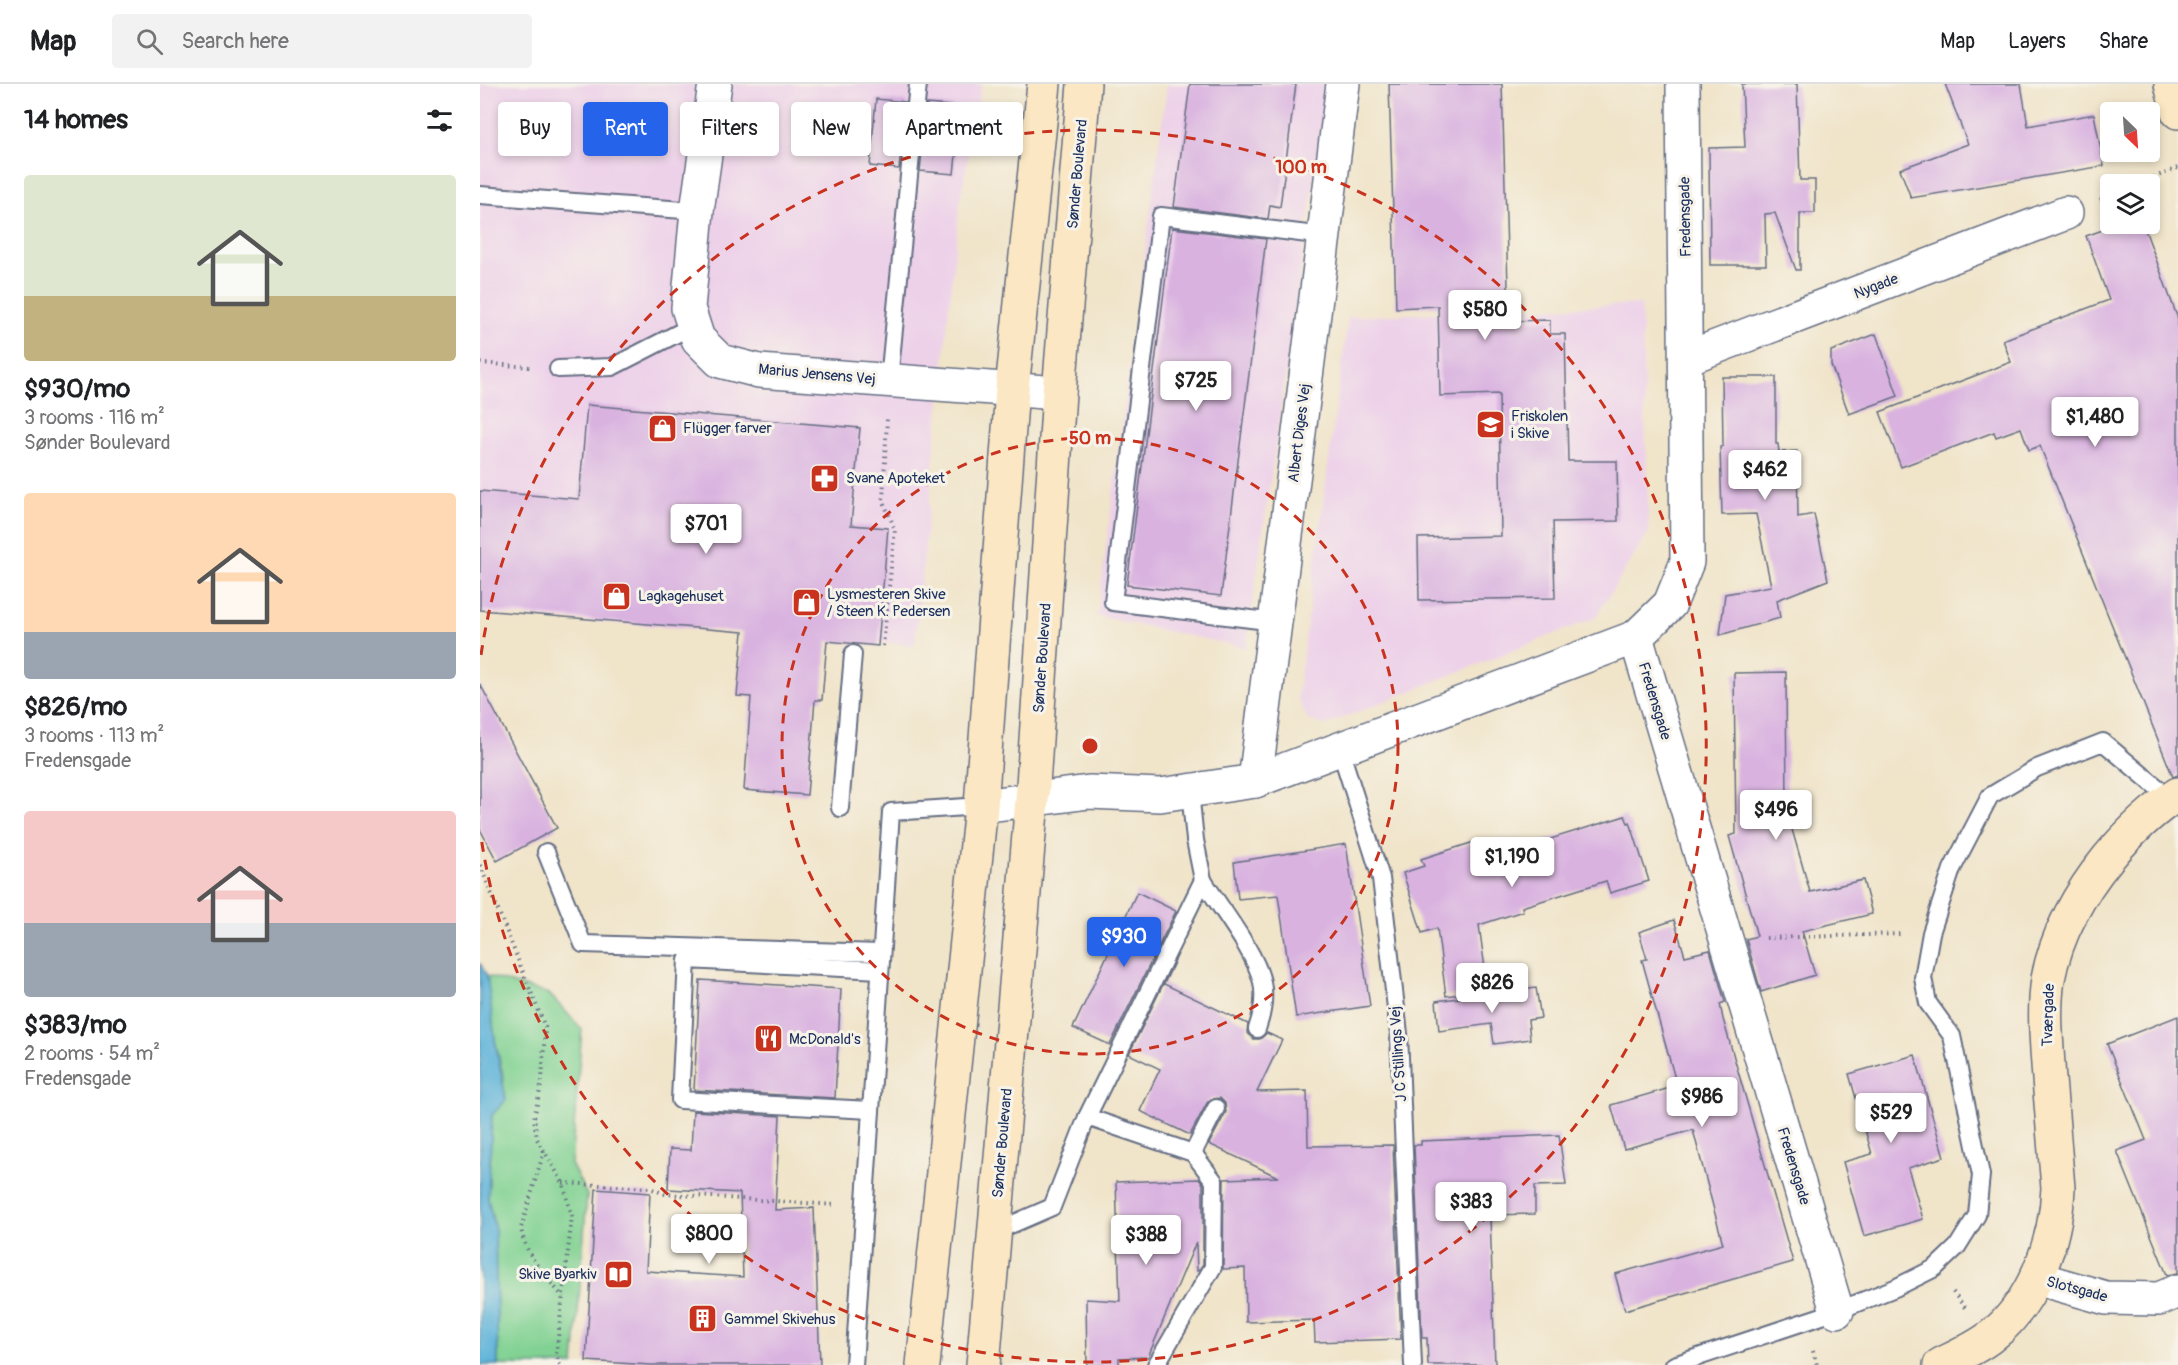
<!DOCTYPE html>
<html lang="en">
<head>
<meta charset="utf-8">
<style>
	body { margin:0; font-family:Pangolin,sans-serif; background:#f2f2f2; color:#202124; height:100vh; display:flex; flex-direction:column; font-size:22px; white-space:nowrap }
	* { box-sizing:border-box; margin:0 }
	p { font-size:20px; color:#757577 }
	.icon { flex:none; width:33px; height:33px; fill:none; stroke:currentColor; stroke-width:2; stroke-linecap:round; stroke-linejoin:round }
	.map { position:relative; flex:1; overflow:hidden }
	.side { display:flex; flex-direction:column; background:#fff; width:480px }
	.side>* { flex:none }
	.banner { position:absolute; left:18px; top:18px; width:570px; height:54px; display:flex; gap:12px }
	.needle { width:39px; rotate:155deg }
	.buttons { position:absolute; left:1620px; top:18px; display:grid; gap:12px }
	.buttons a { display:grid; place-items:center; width:60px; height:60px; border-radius:6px; background:#fff; box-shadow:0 3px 9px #0003; font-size:30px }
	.price { position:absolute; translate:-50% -51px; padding:0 14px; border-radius:6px; background:#fff; color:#222; font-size:20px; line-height:39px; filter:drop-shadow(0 2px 3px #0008) }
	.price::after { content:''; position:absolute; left:50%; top:36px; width:18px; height:14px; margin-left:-9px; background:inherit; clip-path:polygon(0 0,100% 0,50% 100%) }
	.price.selected { background:#2563eb; color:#fff }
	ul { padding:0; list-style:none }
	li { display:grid; align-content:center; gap:12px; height:318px; padding:0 24px }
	li span { display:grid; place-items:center; height:186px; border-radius:6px; color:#555 }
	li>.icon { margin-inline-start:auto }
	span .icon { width:108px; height:108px; fill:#fffc; stroke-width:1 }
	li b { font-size:26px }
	h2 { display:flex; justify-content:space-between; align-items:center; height:72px; padding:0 24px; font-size:26px }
	.tag { padding:0 21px; border-radius:6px; background:#fff; box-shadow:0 3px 9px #0003; font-size:21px; line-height:54px }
	.tag.selected { background:#2563eb; color:#fff }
	header { display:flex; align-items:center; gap:36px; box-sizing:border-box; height:84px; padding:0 30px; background:#fff; border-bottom:2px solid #e0e0e0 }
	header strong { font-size:28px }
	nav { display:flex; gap:33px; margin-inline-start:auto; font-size:21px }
	.search { width:420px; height:54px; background:#f2f2f2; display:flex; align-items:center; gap:15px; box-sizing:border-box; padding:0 21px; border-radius:6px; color:#757577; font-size:22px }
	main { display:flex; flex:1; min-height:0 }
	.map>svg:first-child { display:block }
</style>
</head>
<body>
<header>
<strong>Map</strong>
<div class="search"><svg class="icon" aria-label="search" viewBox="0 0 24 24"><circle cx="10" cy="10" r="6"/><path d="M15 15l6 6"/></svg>Search here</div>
<nav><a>Map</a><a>Layers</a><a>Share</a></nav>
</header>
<main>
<section class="side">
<h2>14 homes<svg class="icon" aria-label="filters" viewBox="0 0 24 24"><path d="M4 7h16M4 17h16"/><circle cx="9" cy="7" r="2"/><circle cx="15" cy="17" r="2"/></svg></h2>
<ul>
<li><span style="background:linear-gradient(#dfe7d0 65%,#c2b280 0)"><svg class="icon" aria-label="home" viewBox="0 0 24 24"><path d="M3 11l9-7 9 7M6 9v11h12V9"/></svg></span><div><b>$930/mo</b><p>3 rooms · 116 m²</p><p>Sønder Boulevard</p></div></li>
<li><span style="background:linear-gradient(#ffd9b3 75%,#9aa5b1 0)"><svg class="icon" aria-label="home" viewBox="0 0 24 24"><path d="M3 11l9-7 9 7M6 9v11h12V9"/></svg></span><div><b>$826/mo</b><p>3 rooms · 113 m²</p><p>Fredensgade</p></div></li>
<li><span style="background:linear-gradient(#f6c9c9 60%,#9aa5b1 0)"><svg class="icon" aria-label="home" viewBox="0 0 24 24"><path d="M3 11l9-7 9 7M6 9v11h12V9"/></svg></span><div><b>$383/mo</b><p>2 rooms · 54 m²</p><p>Fredensgade</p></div></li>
</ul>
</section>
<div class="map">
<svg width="1698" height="1281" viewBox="0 0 1698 1281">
	<rect width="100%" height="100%" fill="#f7f3e8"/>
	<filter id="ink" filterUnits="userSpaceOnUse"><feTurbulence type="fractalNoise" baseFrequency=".0167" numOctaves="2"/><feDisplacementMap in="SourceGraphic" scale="12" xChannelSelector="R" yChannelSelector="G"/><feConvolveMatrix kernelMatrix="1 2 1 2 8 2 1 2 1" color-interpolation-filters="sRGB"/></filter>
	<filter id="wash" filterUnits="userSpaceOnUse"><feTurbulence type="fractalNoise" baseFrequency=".008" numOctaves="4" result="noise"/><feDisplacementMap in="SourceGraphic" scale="24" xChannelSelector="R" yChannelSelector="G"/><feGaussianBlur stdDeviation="1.35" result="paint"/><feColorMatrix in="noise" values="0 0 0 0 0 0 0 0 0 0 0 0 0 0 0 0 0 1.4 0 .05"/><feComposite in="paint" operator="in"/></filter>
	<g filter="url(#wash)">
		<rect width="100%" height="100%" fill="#f0e4c9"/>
		<g fill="#edd1e9">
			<path d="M0 0H502L480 116 435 561 0 529Z"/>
			<path d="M687 0H848L766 564 617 532Z"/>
			<path d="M1161 220 1169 448 1115 534 845 641 828 636 817 614 868 233Z"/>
		</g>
		<path fill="#80d192" stroke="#4e8078" stroke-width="1.5" d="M7 892 69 910 102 945 91 1080 107 1111 94 1281H18L15 1146 8 1115 12 1031 24 996 15 956Z"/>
		<path fill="#5db3d9" stroke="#3c719c" stroke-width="1.5" d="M0 879 7 892 15 956 26 1016 12 1031 8 1115 15 1146 18 1281H0Z"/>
		<g id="blocks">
			<g fill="#d9b2e0">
				<path d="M710 0H816L800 123 790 121 788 135 694 123Z"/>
				<path d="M909 0H1022L1029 237 1070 236V250H1085L1088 377H1137L1138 437 1073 438 1075 514 939 516 938 454 1021 452 1019 310 960 312 958 222 916 224Z"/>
				<path d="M1262 0H1317L1320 96H1335V129H1320V186H1316L1295 129 1285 130 1286 181H1230L1229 64 1265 63Z"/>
				<path d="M1465 0H1541L1548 42 1614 30 1624 82 1431 114 1420 85 1488 60Z"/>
				<path d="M396 15 426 18 419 85 390 82Z"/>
				<path d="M447 20 481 23 474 90 440 87Z"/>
				<path d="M1639 140H1663L1698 235V691L1693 693 1560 362 1549 366 1541 344 1516 353 1514 348 1421 383 1400 328 1531 278 1523 256 1629 216 1606 152Z"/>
				<path d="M692 144 786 155 741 512 647 501Z"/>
				<path d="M1396 250 1418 312 1369 330 1351 281V267Z"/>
				<path d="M1242 293H1296V360H1298L1299 368 1317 367 1318 433 1334 430 1348 496 1297 516 1300 534 1240 551 1245 510 1291 502 1276 430 1242 431 1240 363 1243 362Z"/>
				<path d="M107 321 380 344 371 441 408 444 398 562 347 557 342 616H335L327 711 264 706 271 613 257 612 263 548 0 526V407L99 415Z"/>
				<path d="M1306 588 1307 728 1330 808 1383 796 1392 830 1322 847 1335 891 1281 908 1266 855 1277 852 1249 752 1256 750 1254 589Z"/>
				<path d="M0 600 77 744 17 777 0 745Z"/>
				<path d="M1145 732 1148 739 1150 738 1169 797 1130 809 1126 797 1042 823 1043 827 999 841 1008 906 966 912 957 844 942 849 923 789 944 782 941 775 997 757 1000 764 1022 758 1025 769Z"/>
				<path d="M866 760 890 922 816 933 798 811 758 815 754 778Z"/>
				<path d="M657 808 696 827 630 961 593 944Z"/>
				<path d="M1194 836 1205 872 1230 866 1245 918 1240 920 1243 935 1313 1178 1145 1226 1135 1190 1243 1160 1213 1046 1144 1065 1131 1021 1197 1002 1162 876 1167 875 1159 848Z"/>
				<path d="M698 870 684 900 768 940 767 948 773 955H780L787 949 802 956 777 1008 827 1007 828 1062 913 1061 921 1255 835 1258 834 1236 766 1238 765 1184 743 1185 744 1095 798 1093 729 1060 746 1028 745 1019 740 1014 731 1015 727 1019 710 1051 660 1027 680 985 649 970Z"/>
				<path d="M220 896 361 905 355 1014 214 1006Z"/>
				<path d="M1056 904 1061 934 1048 936 1050 955 1014 960 1011 940 959 947 956 917Z"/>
				<path d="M1698 932V1189L1687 1191 1637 1067 1666 1056 1627 960Z"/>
				<path d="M1435 971 1464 1073 1428 1084 1443 1135 1384 1152 1363 1078 1392 1070 1369 990Z"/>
				<path d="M213 1027 300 1032 295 1126 334 1124 340 1281H171L106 1277 116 1105 170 1109 166 1187 263 1193 260 1109 188 1105 190 1065 211 1066Z"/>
				<path d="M1079 1051 1086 1101 1055 1102V1130L1010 1131 1015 1281H948L947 1254H942L934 1061H941V1057Z"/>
				<path d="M720 1095 723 1100V1180L719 1186 717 1187 716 1158 668 1273 639 1274V1281H607L606 1215 640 1217 636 1098Z"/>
			</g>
		</g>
	</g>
	<g filter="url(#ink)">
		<use href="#blocks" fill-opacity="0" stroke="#666e83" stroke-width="1.5"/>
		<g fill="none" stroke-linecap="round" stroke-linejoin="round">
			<defs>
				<g id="lane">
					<path d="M0 111 217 127"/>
					<path d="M78 285 132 283 214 241"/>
					<path d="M409 296 438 0"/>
					<path d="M795 538 633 518 681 132 844 152"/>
					<path d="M860 665 901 794 919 950 933 1281"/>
					<path d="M360 724 373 570"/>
					<path d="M66 768 103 860 401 869"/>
					<path d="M723 796C740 824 775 867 782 898 785 913 782 931 777 945"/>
					<path d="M391 1026 200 1016 207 876 400 886"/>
					<path d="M607 1033 713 1069 734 1097 733 1183 676 1281"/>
					<path d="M713 1069 736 1024"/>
					<path d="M514 1148 572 1123 607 1033 723 796 715 756 710 707"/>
					<path d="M374 1281 411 728 501 722"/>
					<path d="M1194 1281 1357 1227 1415 1204 1455 1184 1477 1163 1497 1131 1501 1091 1472 952 1448 919 1443 894 1451 849 1472 785 1510 712 1557 684 1623 658 1691 715"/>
				</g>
				<g id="street">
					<path d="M235 0 217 127 208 224 218 255 240 277 279 287 579 309"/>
					<path d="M1207 274 1586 129"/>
					<path d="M1156 553 1357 1227"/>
					<path d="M775 697 863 0"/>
					<path d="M501 722 609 708 680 711 775 697 1156 553 1190 520 1207 478 1203 0"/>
					<path d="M1556 1194 1626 1214 1679 1215 1698 1207"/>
				</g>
				<g id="secondary">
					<path d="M1691 0 1698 28"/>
					<path d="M443 1281 501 722 532 305 564 0"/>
					<path d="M503 1281 552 716 579 309 604 0"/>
					<path d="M1460 1281C1476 1273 1494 1265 1509 1254 1553 1221 1576 1158 1578 1104 1575 1068 1572 1031 1569 995 1567 963 1563 928 1568 895 1576 851 1600 808 1628 774 1648 750 1671 727 1698 710"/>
				</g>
			</defs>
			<use href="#lane" stroke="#666e83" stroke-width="20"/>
			<use href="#street" stroke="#666e83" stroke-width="36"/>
			<use href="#secondary" stroke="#666e83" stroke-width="36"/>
			<g stroke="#666e83" stroke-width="4" stroke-dasharray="1.5 4.5" stroke-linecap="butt">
				<path d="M1657 100 1698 84"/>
				<path d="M1620 116 1630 111"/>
				<path d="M0 279 50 283"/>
				<path d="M403 562 415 445 403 417 407 335"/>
				<path d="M0 781 65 943 62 997 54 1034 57 1055 83 1099 92 1132 76 1271 80 1281"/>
				<path d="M1286 854 1420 850"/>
				<path d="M64 1067 41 1144C45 1172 66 1192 83 1213"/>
				<path d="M83 1099 170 1104 185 1110 356 1121"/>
				<path d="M1473 1208 1485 1224"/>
				<path d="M1333 1267 1337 1281"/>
			</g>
			<use href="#lane" stroke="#fff" stroke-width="16"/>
			<use href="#street" stroke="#fff" stroke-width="33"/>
			<use href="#secondary" stroke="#fbe7c3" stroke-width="33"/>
		</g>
	</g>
	<g fill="none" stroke="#c8321e" stroke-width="3" stroke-dasharray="10 8">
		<circle cx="610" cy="662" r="308"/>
		<path d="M1 571A616 616 0 1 1 1 753"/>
	</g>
	<defs>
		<symbol id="school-square" viewBox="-11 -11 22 22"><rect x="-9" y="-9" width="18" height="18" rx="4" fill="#c8321e" stroke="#f7f3e8"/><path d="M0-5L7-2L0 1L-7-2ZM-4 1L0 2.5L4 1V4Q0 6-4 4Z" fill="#fff"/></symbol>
		<symbol id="shop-square" viewBox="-11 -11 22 22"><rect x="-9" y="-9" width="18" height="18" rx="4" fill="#c8321e" stroke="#f7f3e8"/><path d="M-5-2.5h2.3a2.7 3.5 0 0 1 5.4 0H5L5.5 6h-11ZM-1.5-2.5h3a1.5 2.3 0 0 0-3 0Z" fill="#fff"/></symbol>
		<symbol id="pharmacy-square" viewBox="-11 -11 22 22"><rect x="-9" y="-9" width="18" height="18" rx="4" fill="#c8321e" stroke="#f7f3e8"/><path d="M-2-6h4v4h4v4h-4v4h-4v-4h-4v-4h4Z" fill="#fff"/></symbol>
		<symbol id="restaurant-square" viewBox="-11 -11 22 22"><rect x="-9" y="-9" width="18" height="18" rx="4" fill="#c8321e" stroke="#f7f3e8"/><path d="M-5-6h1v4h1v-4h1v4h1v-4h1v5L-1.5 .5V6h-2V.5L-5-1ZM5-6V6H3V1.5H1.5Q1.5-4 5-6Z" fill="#fff"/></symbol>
		<symbol id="library-square" viewBox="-11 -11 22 22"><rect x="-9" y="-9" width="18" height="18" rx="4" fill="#c8321e" stroke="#f7f3e8"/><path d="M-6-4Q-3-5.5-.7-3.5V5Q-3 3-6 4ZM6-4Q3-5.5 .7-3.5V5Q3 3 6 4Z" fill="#fff"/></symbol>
		<symbol id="building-square" viewBox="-11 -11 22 22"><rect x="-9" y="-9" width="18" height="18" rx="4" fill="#c8321e" stroke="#f7f3e8"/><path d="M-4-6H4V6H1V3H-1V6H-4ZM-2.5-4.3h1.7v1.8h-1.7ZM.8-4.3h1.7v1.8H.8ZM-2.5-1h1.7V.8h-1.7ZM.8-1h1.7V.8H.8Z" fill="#fff"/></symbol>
	</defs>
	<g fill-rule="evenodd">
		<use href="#school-square" x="994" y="324" width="33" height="33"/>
		<use href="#shop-square" x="166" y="328" width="33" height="33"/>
		<use href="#pharmacy-square" x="328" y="378" width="33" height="33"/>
		<use href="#shop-square" x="120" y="496" width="33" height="33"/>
		<use href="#shop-square" x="310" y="502" width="33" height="33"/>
		<use href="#restaurant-square" x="272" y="938" width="33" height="33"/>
		<use href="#library-square" x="122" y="1174" width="33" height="33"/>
		<use href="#building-square" x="206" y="1218" width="33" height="33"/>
	</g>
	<g text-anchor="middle" stroke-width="6" stroke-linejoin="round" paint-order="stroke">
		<g font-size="15" fill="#1b2f5e" stroke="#f7f3e8">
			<text transform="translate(597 90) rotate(-85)" y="5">Sønder Boulevard</text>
			<text transform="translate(1205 133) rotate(-91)" y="5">Fredensgade</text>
			<text transform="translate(1396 202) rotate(-21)" y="5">Nygade</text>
			<text transform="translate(337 290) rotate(5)" y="5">Marius Jensens Vej</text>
			<text transform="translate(819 349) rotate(-83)" y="5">Albert Diges Vej</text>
			<text transform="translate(562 574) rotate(-86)" y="5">Sønder Boulevard</text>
			<text transform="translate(1175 617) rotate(73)" y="5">Fredensgade</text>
			<text transform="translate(1568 931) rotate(-88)" y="5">Tværgade</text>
			<text transform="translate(918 970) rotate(-94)" y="5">J C Stillings Vej</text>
			<text transform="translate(522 1059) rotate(-85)" y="5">Sønder Boulevard</text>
			<text transform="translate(1314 1082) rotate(73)" y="5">Fredensgade</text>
			<text transform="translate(1597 1205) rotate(15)" y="5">Slotsgade</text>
		</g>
		<g font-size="15" fill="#1b2f5e" stroke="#f7f3e8" text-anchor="start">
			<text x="1031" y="337">Friskolen<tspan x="1031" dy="17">i Skive</tspan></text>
			<text x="203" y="349">Flügger farver</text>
			<text x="366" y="399">Svane Apoteket</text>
			<text x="347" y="515">Lysmesteren Skive<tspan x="347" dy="17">/ Steen K. Pedersen</tspan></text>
			<text x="158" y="517">Lagkagehuset</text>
			<text x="309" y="960">McDonald's</text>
			<text x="117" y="1195" text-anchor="end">Skive Byarkiv</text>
			<text x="244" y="1240">Gammel Skivehus</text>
		</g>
	</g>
	<circle cx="610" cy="662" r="9" fill="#c8321e" stroke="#f7f3e8" stroke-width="3"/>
	<g font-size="18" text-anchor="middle" font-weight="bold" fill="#c8321e" stroke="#f7f3e8" stroke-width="6" stroke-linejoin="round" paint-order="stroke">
		<text x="821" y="89">100 m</text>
		<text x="610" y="360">50 m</text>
	</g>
</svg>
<div class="buttons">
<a><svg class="needle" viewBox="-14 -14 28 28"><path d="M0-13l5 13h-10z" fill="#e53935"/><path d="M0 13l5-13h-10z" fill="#757577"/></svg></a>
<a><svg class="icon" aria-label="layers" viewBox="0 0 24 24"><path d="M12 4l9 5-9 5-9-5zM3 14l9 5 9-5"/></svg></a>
</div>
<b class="price" style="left:1005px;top:257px">$580</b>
<b class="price" style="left:716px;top:328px">$725</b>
<b class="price" style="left:1615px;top:364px">$1,480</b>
<b class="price" style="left:1285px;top:417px">$462</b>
<b class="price" style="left:226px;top:471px">$701</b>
<b class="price" style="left:1296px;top:757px">$496</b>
<b class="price" style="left:1032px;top:804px">$1,190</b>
<b class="price selected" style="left:644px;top:884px">$930</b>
<b class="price" style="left:1012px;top:930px">$826</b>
<b class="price" style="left:1222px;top:1044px">$986</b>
<b class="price" style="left:1411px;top:1060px">$529</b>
<b class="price" style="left:991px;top:1149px">$383</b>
<b class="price" style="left:229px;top:1181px">$800</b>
<b class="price" style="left:666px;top:1182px">$388</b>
<div class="banner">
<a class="tag">Buy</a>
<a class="tag selected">Rent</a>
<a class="tag">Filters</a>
<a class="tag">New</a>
<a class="tag">Apartment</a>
</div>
</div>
</main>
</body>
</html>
